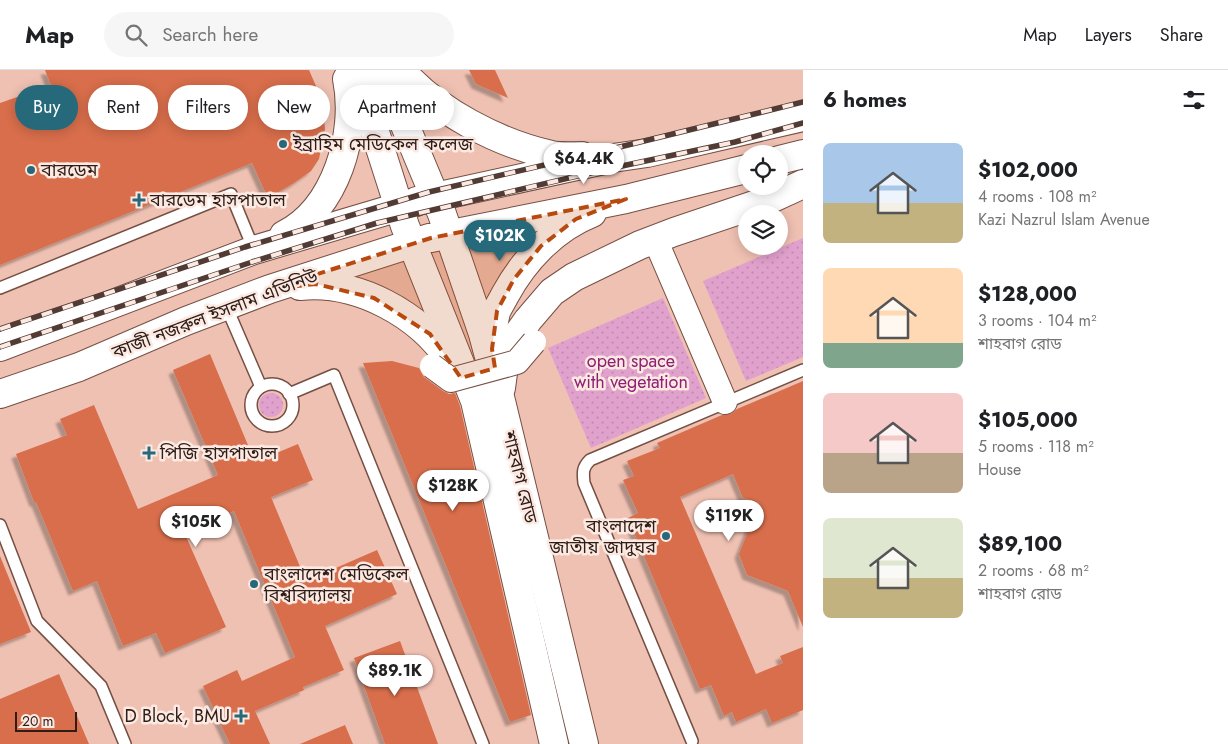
<!DOCTYPE html>
<html lang="en">
<head>
<meta charset="utf-8">
<style>
	body { margin:0; font-family:Jost,"Noto Sans Bengali",sans-serif; background:#f6f6f6; color:#202124; height:100vh; display:flex; flex-direction:column; font-size:19px; white-space:nowrap }
	* { box-sizing:border-box; margin:0 }
	p { font-size:16px; color:#757577 }
	.icon { flex:none; width:28px; height:28px; fill:none; stroke:currentColor; stroke-width:2; stroke-linecap:round; stroke-linejoin:round }
	.map { position:relative; flex:1; overflow:hidden }
	.details { display:flex; flex-direction:column; background:#fff; width:425px }
	.details>* { flex:none }
	.banner { position:absolute; left:15px; top:15px; width:475px; height:45px; display:flex; gap:10px }
	.tools { position:absolute; left:738px; top:75px; display:grid; gap:10px }
	.tools a { display:grid; place-items:center; width:50px; height:50px; border-radius:50%; background:#fff; box-shadow:0 2px 12px #0003; font-size:25px }
	.scale { position:absolute; left:15px; bottom:12px; width:62px; box-sizing:border-box; padding-left:5px; border:2px solid #2d1c17; border-top:0; font-size:14px; line-height:18px; white-space:nowrap; color:#2d1c17; -webkit-text-stroke:4px #fce9e2; paint-order:stroke }
	.price { position:absolute; translate:-50% -42px; padding:0 11px; border-radius:18px; background:#fff; color:#222; font-size:16px; line-height:32px; filter:drop-shadow(0 1px 2px #0008) }
	.price::after { content:''; position:absolute; left:50%; top:30px; width:15px; height:11px; margin-left:-8px; background:inherit; clip-path:polygon(0 0,100% 0,50% 100%) }
	.price.on { background:#26697b; color:#fff }
	ul { padding:0; list-style:none }
	li { display:flex; align-items:center; gap:15px; height:125px; padding:0 20px }
	li span { display:grid; place-items:center; flex:none; width:140px; height:100px; border-radius:8px; color:#555 }
	li>.icon { margin-inline-start:auto }
	span .icon { width:60px; height:60px; fill:#fffc; stroke-width:1 }
	li b { font-size:21px }
	h2 { display:flex; justify-content:space-between; align-items:center; height:60px; padding:0 20px; font-size:21px }
	.pill { padding:0 18px; border-radius:22px; background:#fff; box-shadow:0 2px 12px #0003; font-size:18px; line-height:45px }
	.pill.on { background:#26697b; color:#fff }
	header { display:flex; align-items:center; gap:30px; box-sizing:border-box; height:70px; padding:0 25px; background:#fff; border-bottom:1px solid #e0e0e0 }
	header strong { font-size:24px }
	nav { display:flex; gap:28px; margin-inline-start:auto; font-size:18px }
	.search { width:350px; height:45px; background:#f6f6f6; display:flex; align-items:center; gap:12px; box-sizing:border-box; padding:0 18px; border-radius:28px; color:#757577; font-size:19px }
	main { display:flex; flex:1; min-height:0 }
	.map>svg:first-child { display:block }
</style>
</head>
<body>
<header>
<strong>Map</strong>
<div class="search"><svg class="icon" aria-label="search" viewBox="0 0 24 24"><circle cx="10" cy="10" r="6"/><path d="M15 15l6 6"/></svg>Search here</div>
<nav><a>Map</a><a>Layers</a><a>Share</a></nav>
</header>
<main>
<div class="map">
<svg width="803" height="674" viewBox="0 0 803 674">
	<defs>
		<pattern id="garden-dots" width="8" height="8" patternUnits="userSpaceOnUse" patternTransform="scale(1.25)"><rect width="8" height="8" fill="#e1a1cd"/><path d="M2 2h.1M6 6h.1" fill="none" stroke="#c18aaf" stroke-width="1.8" stroke-linecap="round"/></pattern>
		<filter id="shadow"><feDropShadow dx="-4.5" dy="4.5" stdDeviation="1" flood-color="#0004"/></filter>
	</defs>
	<rect width="100%" height="100%" fill="#efc1b2"/>
	<g fill="url(#garden-dots)">
		<path d="M803 168V287L746 311 703 211Z"/>
		<path d="M663 228 706 328 591 378 548 278Z"/>
		<circle cx="271" cy="335" r="12"/>
	</g>
	<g fill="#d86e4c" filter="url(#shadow)">
		<path d="M45 0H309L319 23 323 37 325 59 319 89 311 101 294 113 268 128 252 93 0 195V33L20 26 22 31 52 18Z"/>
		<path d="M469 0H495L508 28 476 14Z"/>
		<path d="M210 284 255 392 298 374 313 410 271 427 306 511 377 480 397 524 325 556 344 600 303 617 304 620 255 641 270 674H230L203 616 237 600 242 611 295 587 234 441 184 462 226 557 165 583 156 563 123 576 97 511 73 521 36 432H34L16 384 67 365 60 349 94 335 138 439 218 405 173 300Z"/>
		<path d="M392 291 419 298 424 307 443 321 449 324 455 323 460 336 531 645 510 652 363 293Z"/>
		<path d="M803 311V557L788 521 747 505 739 484 759 433 743 428 733 404 680 427 756 604 783 593 780 586 803 577V640L772 653 766 639 736 652 732 642 724 646 711 615 700 619 628 448 638 443 623 410 634 406 627 391 660 378 657 373 722 345 731 344 737 339Z"/>
		<path d="M0 486 31 562 0 574Z"/>
		<path d="M400 571 438 674H385L354 588Z"/>
		<path d="M59 604 89 674H0V629Z"/>
		<path d="M345 655 353 674H300Z"/>
	</g>
	<g fill="none" stroke-linecap="round" stroke-linejoin="round">
		<defs>
			<g id="lane">
				<path d="M0 218 231 124 254 180"/>
				<path d="M226 236 261 317"/>
				<circle cx="272" cy="335" r="21"/>
				<path d="M289 324 334 305 483 674"/>
				<path d="M0 455 37 551 101 616 125 674"/>
				<path d="M692 671 584 413C583 403 582 398 590 390L803 300"/>
			</g>
			<path id="street" d="M655 169 725 332"/>
			<g id="secondary">
				<path d="M401 0C436 41 498 73 551 85 561 87 572 86 582 86"/>
				<path d="M779 90 803 84"/>
				<path d="M417 131 613 88 647 83 803 47"/>
				<path d="M431 168 626 129 746 99"/>
				<path d="M494 292C491 276 492 258 496 242 498 237 502 231 505 225 524 190 554 158 592 143"/>
				<path d="M501 318 505 288 513 271 528 250 552 222 574 207 640 175 674 162 766 131 803 114"/>
			</g>
			<g id="highway">
				<path d="M353 0 366 34 405 156 475 331 554 674"/>
				<path d="M382 0 442 144 483 264 500 327 584 674"/>
				<path d="M284 165C336 139 358 63 347 9"/>
				<path d="M300 216C357 210 420 244 451 292"/>
				<path d="M0 277 254 180 416 132"/>
				<path d="M0 324 79 297 186 251 270 219 429 168"/>
			</g>
		</defs>
		<use href="#lane" stroke="#764f43" stroke-width="14"/>
		<use href="#street" stroke="#764f43" stroke-width="26"/>
		<use href="#secondary" stroke="#764f43" stroke-width="30"/>
		<use href="#highway" stroke="#764f43" stroke-width="30"/>
		<use href="#lane" stroke="#fff" stroke-width="11"/>
		<use href="#street" stroke="#fff" stroke-width="24"/>
		<use href="#secondary" stroke="#fff" stroke-width="28"/>
		<use href="#highway" stroke="#fff" stroke-width="28"/>
		<defs>
			<g id="rail">
				<path d="M0 259 245 177 429 122 587 85 803 32"/>
				<path d="M0 277 252 192 377 153 603 100 735 72 803 53"/>
			</g>
		</defs>
		<use href="#rail" stroke="#513b34" stroke-width="5.5"/>
		<use href="#rail" stroke="#fce9e2" stroke-width="4" stroke-dasharray="11" stroke-linecap="butt"/>
		<defs>
			<path id="street-bridge" d="M432 296 451 310 517 292 534 272"/>
		</defs>
		<use href="#street-bridge" stroke="#764f43" stroke-width="26" stroke-linecap="butt"/>
		<use href="#street-bridge" stroke="#fff" stroke-width="24"/>
	</g>
	<path fill="#b94a0f" fill-opacity="0.2" stroke="#b94a0f" stroke-width="4" stroke-dasharray="10 6" stroke-linejoin="round" d="M626 129 576 149 541 176 514 209 497 241 492 279 495 298 461 308 430 264 374 228 316 214 270 219 431 168Z"/>
	<g fill="#26697b" stroke="#fce9e2" stroke-width="2">
		<circle cx="283" cy="74" r="5"/>
		<circle cx="31" cy="100" r="5"/>
		<path d="M136.5 122.5h5v5h5v5h-5v5h-5v-5h-5v-5h5z"/>
		<path d="M146.5 375.5h5v5h5v5h-5v5h-5v-5h-5v-5h5z"/>
		<circle cx="666" cy="466" r="5"/>
		<circle cx="254" cy="514" r="5"/>
		<path d="M238.5 638.5h5v5h5v5h-5v5h-5v-5h-5v-5h5z"/>
	</g>
	<g text-anchor="middle" stroke-width="5" stroke-linejoin="round" paint-order="stroke">
		<g font-size="18" fill="#2d1c17" stroke="#fce9e2" text-anchor="start">
			<text x="293" y="80">ইব্রাহিম মেডিকেল কলেজ</text>
			<text x="41" y="106">বারডেম</text>
			<text x="150" y="136">বারডেম হাসপাতাল</text>
			<text x="160" y="389">পিজি হাসপাতাল</text>
			<text x="656" y="462" text-anchor="end">বাংলাদেশ<tspan x="656" dy="21">জাতীয় জাদুঘর</tspan></text>
			<text x="264" y="510">বাংলাদেশ মেডিকেল<tspan x="264" dy="21">বিশ্ববিদ্যালয়</tspan></text>
			<text x="230" y="652" text-anchor="end">D Block, BMU</text>
		</g>
		<g font-size="18" fill="#2d1c17" stroke="#fce9e2">
			<text transform="translate(215 244) rotate(-21)" y="6">কাজী নজরুল ইসলাম এভিনিউ</text>
			<text transform="translate(520 407) rotate(76)" y="6">শাহবাগ রোড</text>
		</g>
		<g font-size="18" fill="#8e2076" stroke="#fce9e2">
			<text x="631" y="297">open space<tspan x="631" dy="21">with vegetation</tspan></text>
		</g>
	</g>
</svg>
<div class="tools">
<a><svg class="icon" aria-label="locate" viewBox="0 0 24 24"><circle cx="12" cy="12" r="6"/><path d="M12 2v4M12 18v4M2 12h4M18 12h4"/></svg></a>
<a><svg class="icon" aria-label="layers" viewBox="0 0 24 24"><path d="M12 4l9 5-9 5-9-5zM3 14l9 5 9-5"/></svg></a>
</div>
<div class="scale">20 m</div>
<b class="price" style="left:584px;top:115px">$64.4K</b>
<b class="price on" style="left:500px;top:192px">$102K</b>
<b class="price" style="left:453px;top:442px">$128K</b>
<b class="price" style="left:729px;top:472px">$119K</b>
<b class="price" style="left:196px;top:478px">$105K</b>
<b class="price" style="left:395px;top:627px">$89.1K</b>
<div class="banner">
<a class="pill on">Buy</a>
<a class="pill">Rent</a>
<a class="pill">Filters</a>
<a class="pill">New</a>
<a class="pill">Apartment</a>
</div>
</div>
<section class="details">
<h2>6 homes<svg class="icon" aria-label="filters" viewBox="0 0 24 24"><path d="M4 7h16M4 17h16"/><circle cx="9" cy="7" r="2"/><circle cx="15" cy="17" r="2"/></svg></h2>
<ul>
<li><span style="background:linear-gradient(#a9c7e8 60%,#c2b280 0)"><svg class="icon" aria-label="home" viewBox="0 0 24 24"><path d="M3 11l9-7 9 7M6 9v11h12V9"/></svg></span><div><b>$102,000</b><p>4 rooms · 108 m²</p><p>Kazi Nazrul Islam Avenue</p></div></li>
<li><span style="background:linear-gradient(#ffd9b3 75%,#7fa58c 0)"><svg class="icon" aria-label="home" viewBox="0 0 24 24"><path d="M3 11l9-7 9 7M6 9v11h12V9"/></svg></span><div><b>$128,000</b><p>3 rooms · 104 m²</p><p>শাহবাগ রোড</p></div></li>
<li><span style="background:linear-gradient(#f6c9c9 60%,#b9a48a 0)"><svg class="icon" aria-label="home" viewBox="0 0 24 24"><path d="M3 11l9-7 9 7M6 9v11h12V9"/></svg></span><div><b>$105,000</b><p>5 rooms · 118 m²</p><p>House</p></div></li>
<li><span style="background:linear-gradient(#dfe7d0 60%,#c2b280 0)"><svg class="icon" aria-label="home" viewBox="0 0 24 24"><path d="M3 11l9-7 9 7M6 9v11h12V9"/></svg></span><div><b>$89,100</b><p>2 rooms · 68 m²</p><p>শাহবাগ রোড</p></div></li>
</ul>
</section>
</main>
</body>
</html>
